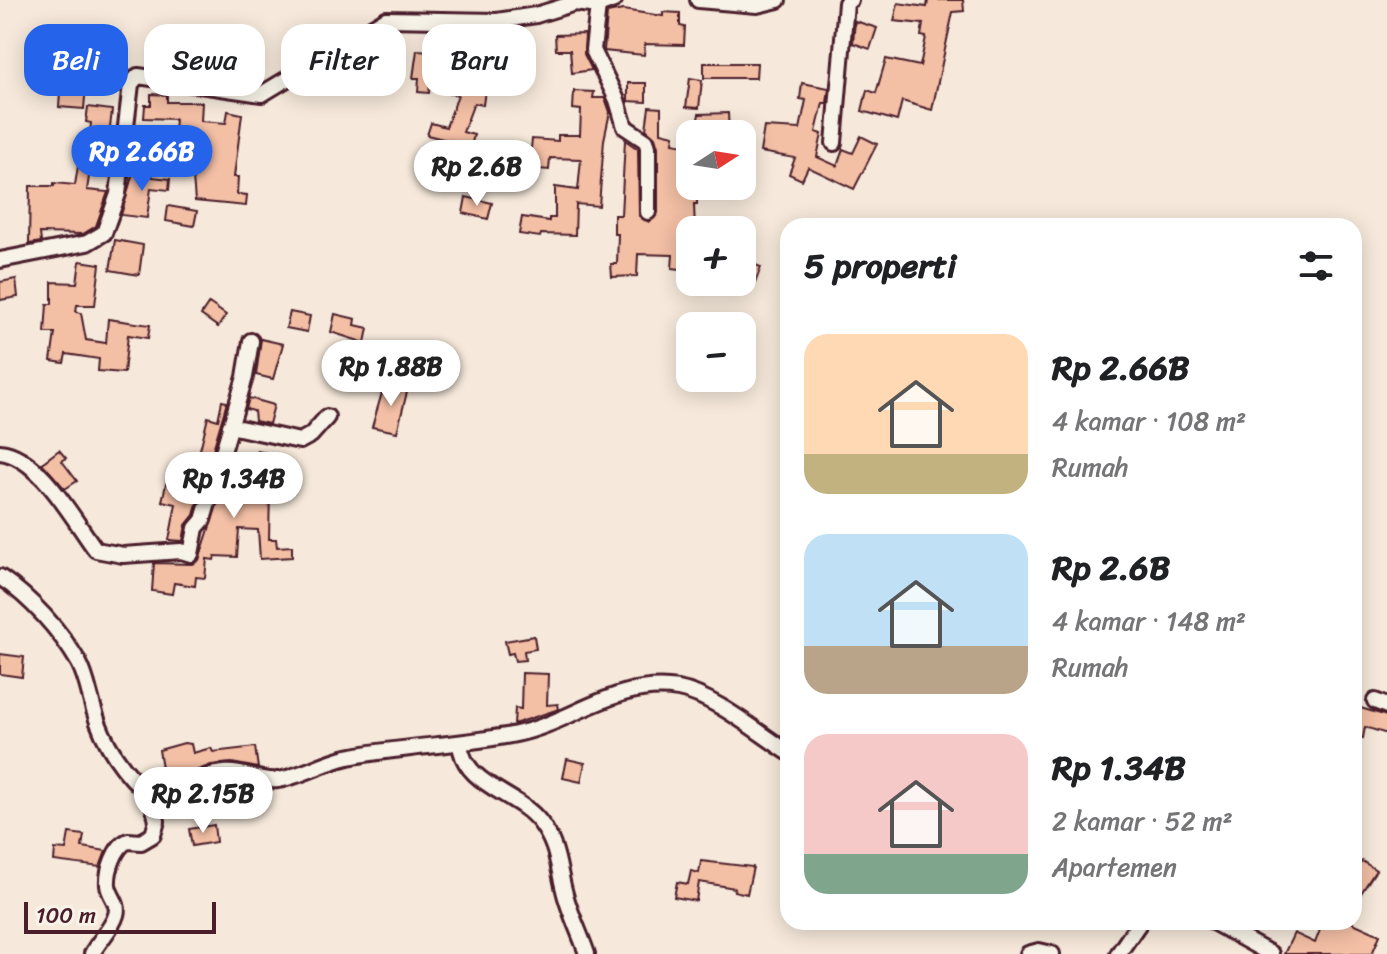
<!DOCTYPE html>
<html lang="id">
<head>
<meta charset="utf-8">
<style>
	body { margin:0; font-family:Sriracha,sans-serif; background:#f6f6f6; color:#202124; height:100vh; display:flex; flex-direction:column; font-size:30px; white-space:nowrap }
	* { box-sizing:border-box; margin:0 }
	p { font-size:26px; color:#757577 }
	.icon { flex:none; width:44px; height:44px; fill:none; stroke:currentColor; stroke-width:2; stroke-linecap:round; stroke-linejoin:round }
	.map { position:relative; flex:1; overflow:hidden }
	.sheet { position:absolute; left:780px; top:218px; width:582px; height:712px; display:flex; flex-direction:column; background:#fff; border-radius:24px; box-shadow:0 4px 20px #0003 }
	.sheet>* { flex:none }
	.guide { position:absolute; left:24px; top:24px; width:636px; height:72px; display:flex; gap:16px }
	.needle { width:52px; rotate:78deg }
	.controls { position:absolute; left:676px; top:120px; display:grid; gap:16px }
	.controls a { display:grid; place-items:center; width:80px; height:80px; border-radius:16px; background:#fff; box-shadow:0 4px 20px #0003; font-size:40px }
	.scale { position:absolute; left:24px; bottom:20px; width:192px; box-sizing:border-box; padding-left:8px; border:4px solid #4a1f2b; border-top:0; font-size:22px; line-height:28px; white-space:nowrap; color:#4a1f2b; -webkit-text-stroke:6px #f7f3e8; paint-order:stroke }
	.price { position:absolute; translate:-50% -68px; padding:0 18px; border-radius:28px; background:#fff; color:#222; font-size:26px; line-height:52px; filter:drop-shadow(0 2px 4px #0008) }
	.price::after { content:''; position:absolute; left:50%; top:48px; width:24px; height:18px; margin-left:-12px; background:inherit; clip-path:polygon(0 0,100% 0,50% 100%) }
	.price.current { background:#2563eb; color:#fff }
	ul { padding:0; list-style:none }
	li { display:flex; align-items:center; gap:24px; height:200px; padding:0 24px }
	li span { display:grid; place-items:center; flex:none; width:224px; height:160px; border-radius:24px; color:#555 }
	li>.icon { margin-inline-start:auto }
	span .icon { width:96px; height:96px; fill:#fffc; stroke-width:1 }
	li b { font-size:34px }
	h2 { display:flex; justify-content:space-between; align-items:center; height:96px; padding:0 24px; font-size:34px }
	.tag { padding:0 28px; border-radius:24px; background:#fff; box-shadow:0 4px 20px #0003; font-size:28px; line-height:72px }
	.tag.current { background:#2563eb; color:#fff }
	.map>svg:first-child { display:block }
</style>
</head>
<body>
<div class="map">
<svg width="1387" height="954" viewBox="0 0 1387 954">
	<rect width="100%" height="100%" fill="#f6e9db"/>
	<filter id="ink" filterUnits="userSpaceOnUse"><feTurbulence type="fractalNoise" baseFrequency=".0125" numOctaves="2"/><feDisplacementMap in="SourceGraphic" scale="16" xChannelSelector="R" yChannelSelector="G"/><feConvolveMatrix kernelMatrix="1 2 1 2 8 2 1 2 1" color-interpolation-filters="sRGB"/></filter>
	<g filter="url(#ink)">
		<g fill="#f3bfa5" stroke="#4a1f2b" stroke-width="2">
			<path d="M928 0H963L964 11 953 12 932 110 902 101 897 121 862 111 867 90 876 93 886 59 920 66 926 37 921 36 923 24 894 21 898 3 927 7Z"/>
			<path d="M623 10 663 16V12L680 13V26L685 27 684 45 645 44 644 55 604 51 607 13Z"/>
			<path d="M855 21 877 28 870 49 853 43Z"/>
			<path d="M585 34 584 54 592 70 572 73 570 50H556L555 35Z"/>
			<path d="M447 47 458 48 457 54 463 55V58L489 61 483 105 474 103 463 132 474 135 471 146 427 135 431 123 446 127 458 95 450 94 451 88 430 85 429 93 418 92 419 78H413L417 50 447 52Z"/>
			<path d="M704 63H757L756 78H704Z"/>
			<path d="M690 78 702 80 699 108 686 107Z"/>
			<path d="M628 83H646V102L628 101Z"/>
			<path d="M802 83 829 88 827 103H823L816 132 822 134 817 157 837 166 843 149 853 153 861 136 877 144 854 189 808 167 802 180 789 174 795 158 760 152 764 127 800 129 806 100 800 99Z"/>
			<path d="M72 84 86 85 84 109 59 107 60 92H72Z"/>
			<path d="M574 91 594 92 593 98H605L610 112 604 140 599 206 576 204 575 235 541 234 540 237 519 234 522 217 549 221V218H555V187L578 190 581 159 550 158 549 170 529 168 532 139 558 141V135H580L581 110 573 109Z"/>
			<path d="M151 94 167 95V102H202L201 121 226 123 228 111 242 114 234 177H238L237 194 247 195 246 206 195 201 191 155 172 154 175 119 144 118 145 105H151Z"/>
			<path d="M88 107 112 110 110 128 116 129 112 162 107 161 106 172 90 170 87 190 108 192 96 226 83 234 40 233 41 242 29 244 30 186H54V183L75 185 79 160 87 161 91 123 86 122Z"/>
			<path d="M649 107 661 108V132L674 135 673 143 690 146V186H697V204H694L695 230H690V270L672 268 673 255 638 254 637 276 612 277 611 264H617L618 234H614V215H621L625 140 638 149 639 216 649 222 658 213V147L655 137 646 129Z"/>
			<path d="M728 113 729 134H695L699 114Z"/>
			<path d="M134 169 153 172 152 177 170 179 169 190 151 188 147 218 121 215Z"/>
			<path d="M466 197 492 203 488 219 463 213Z"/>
			<path d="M168 206 197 211 194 226 166 221Z"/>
			<path d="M115 240 143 245 139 275 110 270Z"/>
			<path d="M742 260 761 267 754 286 742 281Z"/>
			<path d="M80 261 100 264 95 305H77L76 312 81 313 86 340 106 343 108 319 150 325 148 338 128 335 124 373 98 371 99 359 66 354 64 363 51 361 55 333H45L47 304H52V282L77 283Z"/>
			<path d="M16 279 18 297 0 300V282Z"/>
			<path d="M209 303 226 315 218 327 201 315Z"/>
			<path d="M290 312 310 316 307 332 286 328Z"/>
			<path d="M335 314 356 319 355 325 368 328 365 343 331 332Z"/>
			<path d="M261 339 283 344 273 379 256 375Z"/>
			<path d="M398 382 409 384 397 432 372 427 384 386 396 389Z"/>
			<path d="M249 398 274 405 269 424 255 421 254 411 246 409Z"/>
			<path d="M222 401 227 402 194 515 186 525 183 541 169 540 176 504 162 501 169 472 187 476 192 456 198 458 208 417 218 420Z"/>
			<path d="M59 450 66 458 62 461 77 481 65 489 42 463Z"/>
			<path d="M257 451 272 454 268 468 295 471 293 492 270 489 269 539H276L277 547 292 546V557L260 559 258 530 239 529 237 557 215 556 214 560 207 559 205 578 196 577 195 586 174 583 172 594 152 591 154 563 193 564 199 560 233 455 255 460Z"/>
			<path d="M534 636 536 649 524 651 525 660 515 661 513 653 508 654 505 641Z"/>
			<path d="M0 654 24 657 22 677 0 674Z"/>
			<path d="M522 673 548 674 547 705 558 704 559 709 514 724 515 708 521 709Z"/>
			<path d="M1354 706 1387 716V734L1365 727 1363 738 1354 736Z"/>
			<path d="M184 743 191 744 193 753 211 748 213 752 255 747 258 768 232 763 211 765 159 786 157 775 163 774 159 750Z"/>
			<path d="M567 759 585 763 581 782 563 778Z"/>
			<path d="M214 825 216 842 192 846 189 829Z"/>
			<path d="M69 833 84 835 82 847 106 851 100 867 54 861 55 849 66 850Z"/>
			<path d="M701 861 753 867 747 894 734 891 735 888 699 882 696 901 674 897 677 882 688 884 691 871 699 873Z"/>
			<path d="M1362 861 1376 870 1354 904V873Z"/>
			<path d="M1323 922H1351L1380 935 1372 954H1284L1294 933 1315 943Z"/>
		</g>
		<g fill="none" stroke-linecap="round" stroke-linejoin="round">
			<defs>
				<g id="street">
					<path d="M698 0 757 5 778 0"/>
					<path d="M598 6 593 50 617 100 625 127 646 141 648 147V212"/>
					<path d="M834 143 846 3 850 0"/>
					<path d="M0 260 87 243 104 233 118 194 131 84 138 76 262 94 386 19 497 21 536 15 575 3 598 6 614 0"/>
					<path d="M230 426 300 441 311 435 327 417"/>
					<path d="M0 452C40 456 74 521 96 550L123 555 181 551 191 554 196 528 203 520 245 377 251 341"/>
					<path d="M0 577C31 598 60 630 79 663 87 678 89 694 94 710 103 743 124 774 151 796 177 799 193 775 224 773 243 771 259 782 278 780 303 776 327 760 353 756 407 746 462 745 516 734 571 723 617 679 678 689 713 695 757 732 788 752"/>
					<path d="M1375 701 1387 706"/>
					<path d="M460 744C464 786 517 792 540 822 558 846 557 863 564 890 569 912 580 933 587 954"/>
					<path d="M1213 922 1271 954"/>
					<path d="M92 954C98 941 112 929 116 915 120 903 109 896 108 885 107 871 115 846 128 841L141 842 153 835 157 821 151 796"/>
					<path d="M1028 954 1039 951 1052 954"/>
					<path d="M1118 954 1140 922"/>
				</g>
			</defs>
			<use href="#street" stroke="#4a1f2b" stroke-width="20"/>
			<use href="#street" stroke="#f7f3e8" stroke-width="14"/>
		</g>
	</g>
</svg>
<div class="controls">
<a><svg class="needle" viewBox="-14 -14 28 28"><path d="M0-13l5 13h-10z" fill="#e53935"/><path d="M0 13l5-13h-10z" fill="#757577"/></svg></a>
<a>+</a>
<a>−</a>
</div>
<div class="scale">100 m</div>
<b class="price current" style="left:142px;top:193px">Rp 2.66B</b>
<b class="price" style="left:477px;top:208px">Rp 2.6B</b>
<b class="price" style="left:391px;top:408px">Rp 1.88B</b>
<b class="price" style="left:234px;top:520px">Rp 1.34B</b>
<b class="price" style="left:203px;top:835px">Rp 2.15B</b>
<div class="guide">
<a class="tag current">Beli</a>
<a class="tag">Sewa</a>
<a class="tag">Filter</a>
<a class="tag">Baru</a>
</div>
<section class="sheet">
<h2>5 properti<svg class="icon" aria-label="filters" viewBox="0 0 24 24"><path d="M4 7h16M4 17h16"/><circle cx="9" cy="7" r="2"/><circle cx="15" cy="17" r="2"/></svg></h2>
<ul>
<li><span style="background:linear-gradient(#ffd9b3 75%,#c2b280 0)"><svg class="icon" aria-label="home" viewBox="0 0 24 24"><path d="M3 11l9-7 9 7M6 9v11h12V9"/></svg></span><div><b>Rp 2.66B</b><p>4 kamar · 108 m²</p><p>Rumah</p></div></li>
<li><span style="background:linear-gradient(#bfe0f5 70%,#b9a48a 0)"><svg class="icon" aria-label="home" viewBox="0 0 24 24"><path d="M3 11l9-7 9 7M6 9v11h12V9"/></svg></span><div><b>Rp 2.6B</b><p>4 kamar · 148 m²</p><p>Rumah</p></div></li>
<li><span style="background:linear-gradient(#f6c9c9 75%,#7fa58c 0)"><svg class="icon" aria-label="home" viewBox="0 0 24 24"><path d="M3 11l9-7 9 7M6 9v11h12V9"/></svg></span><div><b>Rp 1.34B</b><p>2 kamar · 52 m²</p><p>Apartemen</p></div></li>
</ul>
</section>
</div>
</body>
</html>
